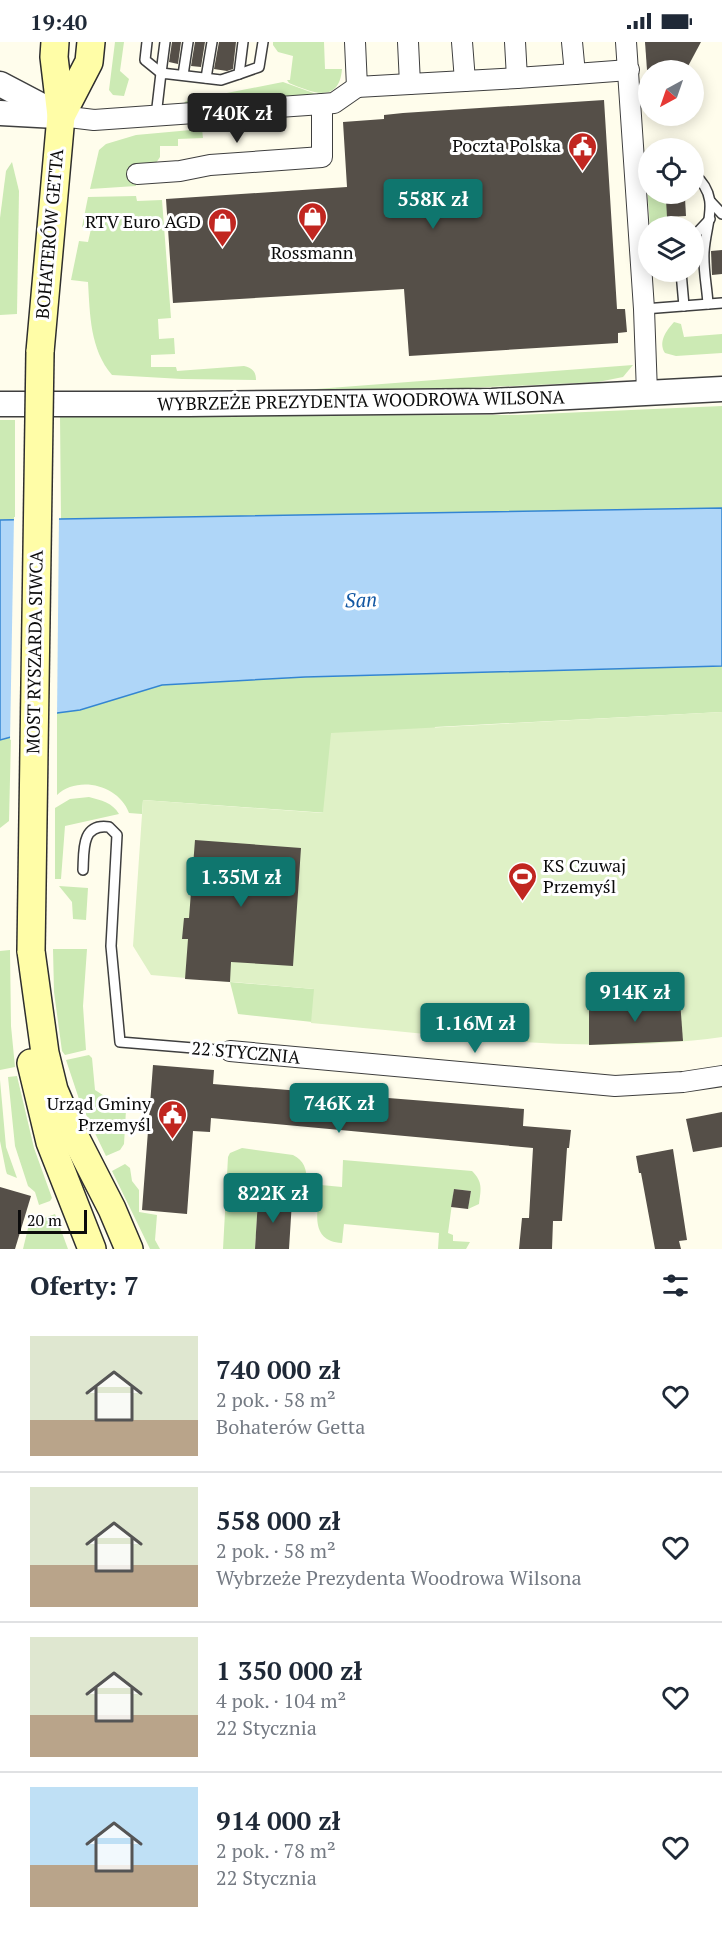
<!DOCTYPE html>
<html lang="pl">
<head>
<meta charset="utf-8">
<style>
	body { margin:0; font-family:"PT Serif",serif; background:#f2f2f3; color:#1f2937; height:100vh; display:flex; flex-direction:column; font-size:22px; white-space:nowrap }
	* { box-sizing:border-box; margin:0 }
	p { font-size:20px; color:#747a83 }
	.icon { flex:none; width:33px; height:33px; fill:none; stroke:currentColor; stroke-width:2; stroke-linecap:round; stroke-linejoin:round }
	.map { position:relative; height:1207px; overflow:hidden }
	.drawer { display:flex; flex-direction:column; background:#fff; flex:1 }
	.drawer>* { flex:none }
	.needle { width:39px; rotate:220deg }
	.fabs { position:absolute; left:638px; top:18px; display:grid; gap:12px }
	.fabs a { display:grid; place-items:center; width:66px; height:66px; border-radius:50%; background:#fff; box-shadow:0 3px 15px #0003; font-size:30px }
	.scale { position:absolute; left:18px; bottom:15px; width:69px; box-sizing:border-box; padding-left:6px; border:3px solid #0c0c0c; border-top:0; font-size:16px; line-height:21px; white-space:nowrap; color:#0c0c0c; -webkit-text-stroke:4px #fff; paint-order:stroke }
	.price { position:absolute; translate:-50% -51px; padding:0 14px; border-radius:6px; background:#0f766e; color:#fff; font-size:20px; line-height:39px; filter:drop-shadow(0 2px 3px #0008) }
	.price::after { content:''; position:absolute; left:50%; top:36px; width:18px; height:14px; margin-left:-9px; background:inherit; clip-path:polygon(0 0,100% 0,50% 100%) }
	.price.active { background:#222; color:#fff }
	ul { padding:0; list-style:none }
	li { display:flex; align-items:center; gap:18px; height:150px; padding:0 30px }
	li+li { border-top:2px solid #e0e1e3 }
	li span { display:grid; place-items:center; flex:none; width:168px; height:120px; border-radius:0px; color:#555 }
	li>.icon { margin-inline-start:auto }
	span .icon { width:72px; height:72px; fill:#fffc; stroke-width:1 }
	li b { font-size:26px }
	h2 { display:flex; justify-content:space-between; align-items:center; height:72px; padding:0 30px; font-size:26px }
	.status { display:flex; justify-content:space-between; align-items:center; height:42px; padding:0 30px; background:#fff; direction:ltr }
	.status svg { height:16px; fill:currentColor }
	.map>svg:first-child { display:block }
</style>
</head>
<body>
<div class="status"><b>19:40</b><svg viewBox="0 0 49 12"><path d="M0 12V9h3v3zM5 12V6h3v6zM10 12V3h3v9zM15 12V0h3v12zM26 1h20v11H26zM47 4h2v5h-2z"/></svg></div>
<div class="map">
<svg width="722" height="1207" viewBox="0 0 722 1207">
	<rect width="100%" height="100%" fill="#fffdec"/>
	<g fill="#cceab4">
		<path d="M115 0H124L120 29 129 37 124 54 113 53 109 48Z"/>
		<path d="M273 0H324L325 27H342C339 63 311 50 289 41L287 38H290L293 14 278 10 273 3Z"/>
		<path d="M283 40 319 53 185 63 184 61 186 59Z"/>
		<path d="M202 87 203 96 178 97V104H160V115L156 121 135 122 136 144 90 147 99 108 106 102 136 93Z"/>
		<path d="M12 120 19 149 17 272 0 273V176L6 129Z"/>
		<path d="M648 142V152H667V184H650L647 144Z"/>
		<path d="M136 154 137 159 162 158 171 276 158 277 159 297 174 296 175 312 151 313V325H176L177 329 244 324C252 326 256 329 256 338L182 337 112 333C90 307 90 273 88 240L71 238 79 199 88 200 91 187 82 185 88 155Z"/>
		<path d="M674 280 681 282 684 295 722 292V311L676 314 665 311C658 300 666 289 674 280Z"/>
		<path d="M633 323 623 335 598 340 427 348H303Z"/>
		<path d="M722 364V466L61 477 60 374 517 373Z"/>
		<rect x="0" y="378" width="15" height="100"/>
		<path d="M722 624V670L435 685 359 985 238 972 230 940 314 947 328 771 143 758 142 772 129 771C119 743 78 733 57 753V671L80 668 162 643 305 635Z"/>
		<path d="M11 695 9 779 0 786V698Z"/>
		<path d="M89 755C101 758 113 761 119 772L65 784 61 837H55V766L70 757Z"/>
		<path d="M59 844 88 846 86 878 73 877 72 860Z"/>
		<path d="M53 907H87L83 964 86 1008 65 1013 62 1009 54 950Z"/>
		<path d="M10 908 11 984 15 1025 0 1028V909Z"/>
		<path d="M89 1013 92 1016 95 1048 106 1055 112 1068H126L124 1102 120 1108 106 1114 80 1060 66 1018Z"/>
		<path d="M17 1034 34 1106 52 1156 50 1159 39 1163 35 1150 28 1144 15 1104 8 1035Z"/>
		<path d="M0 1038 6 1105 17 1136 7 1132 6 1129 0 1099Z"/>
		<path d="M242 1106 293 1113C312 1122 306 1143 305 1160L258 1157 255 1207H223L228 1115 230 1111Z"/>
		<path d="M343 1118 472 1129C483 1140 481 1147 479 1162L468 1167 471 1149 454 1147 448 1191 453 1193V1199L470 1200 466 1207H438L439 1191 344 1182 342 1201C308 1199 318 1167 321 1143L342 1145Z"/>
		<path d="M125 1122 130 1126 132 1139 139 1148V1170L157 1173 155 1198 160 1207H150L112 1129Z"/>
		<path d="M55 1172 68 1207H23L29 1182Z"/>
	</g>
	<path fill="#dff1c6" d="M722 670V995C588 1014 447 993 311 981L314 947 151 933 133 904 143 758 323 771 331 691Z"/>
	<path fill="#afd6f8" stroke="#3385d2" stroke-width="1.5" d="M722 466V624L305 635 162 643 80 668 57 671 11 695 0 698V478Z"/>
	<path fill="#fffdec" d="M59 474 57 675 10 698 14 475Z"/>
	<g fill="#554f48">
		<path d="M172 0H181L178 22 169 20Z"/>
		<path d="M195 0H205L201 25 191 24Z"/>
		<path d="M219 0H236L233 27 227 29 214 27Z"/>
		<path d="M645 0H701L686 28H647Z"/>
		<path d="M604 58 617 267H625L627 290 618 291V301L409 314 404 247 173 261 166 157 347 145 343 80 384 77V73L403 71Z"/>
		<path d="M685 156 686 174 667 175 666 157Z"/>
		<path d="M722 208V232L712 233 711 209Z"/>
		<path d="M195 798 301 806 293 924 231 920 230 940 185 937 188 897H182L184 876H189Z"/>
		<path d="M680 958 683 999 589 1003V962Z"/>
		<path d="M153 1023 214 1028 213 1042 524 1067 523 1084 571 1088 569 1106H567L562 1179H553L552 1207H519L522 1176H529L533 1106 211 1076 210 1090 193 1089 187 1172 142 1168Z"/>
		<path d="M722 1070V1105L693 1110 686 1077Z"/>
		<path d="M673 1107 687 1198 679 1199 681 1207H655L641 1131H639L636 1114Z"/>
		<path d="M0 1145 31 1154 15 1207H0Z"/>
		<path d="M454 1147 471 1149 468 1167 451 1165Z"/>
		<path d="M258 1157 292 1159 289 1207H255Z"/>
	</g>
	<g fill="none" stroke-linecap="round" stroke-linejoin="round">
		<defs>
			<g id="service">
				<path d="M147 0 145 18 161 31"/>
				<path d="M161 31 165 0"/>
				<path d="M239 32 259 25 263 0"/>
				<path d="M183 33 188 0"/>
				<path d="M206 36 212 0"/>
				<path d="M156 74 161 31 221 38 239 32 243 0"/>
				<path d="M635 127 648 125"/>
				<path d="M693 131C722 156 706 178 704 210 703 227 707 245 708 262"/>
				<path d="M711 160 722 172"/>
				<path d="M693 195 710 177"/>
				<path d="M681 230 684 264"/>
				<path d="M644 267 722 261"/>
				<path d="M83 828C84 809 81 781 109 785L117 793 111 904 120 1000 230 1009"/>
			</g>
			<g id="minor">
				<path d="M355 0 357 45 410 42"/>
				<path d="M408 0 410 42 465 39"/>
				<path d="M462 0 465 39 517 36"/>
				<path d="M515 0 517 36 575 32"/>
				<path d="M572 0 575 32 629 28"/>
				<path d="M626 0 644 267 647 351"/>
				<path d="M61 74 94 78 322 62 334 61 357 45"/>
				<path d="M137 132 180 129 210 123 322 115V62"/>
				<path d="M230 1009 615 1044 683 1040 722 1034"/>
			</g>
			<g id="tertiary">
				<path d="M0 42 61 74"/>
				<path d="M0 71 56 74"/>
				<path d="M0 362H189L492 359 722 347"/>
			</g>
			<g id="secondary">
				<path d="M61 74 89 20 91 0"/>
				<path d="M40 310 61 74 54 15 55 0"/>
				<path d="M31 909 45 1011 54 1048 70 1085 112 1167 129 1207"/>
				<path d="M31 1021 50 1100 92 1207"/>
			</g>
		</defs>
		<use href="#service" stroke="#3f3f3f" stroke-width="12"/>
		<use href="#minor" stroke="#3f3f3f" stroke-width="22"/>
		<use href="#tertiary" stroke="#3f3f3f" stroke-width="27"/>
		<use href="#secondary" stroke="#2e2e2e" stroke-width="30"/>
		<use href="#service" stroke="#fff" stroke-width="9"/>
		<use href="#minor" stroke="#fff" stroke-width="20"/>
		<use href="#tertiary" stroke="#fff" stroke-width="24"/>
		<use href="#secondary" stroke="#fffda7" stroke-width="27"/>
		<defs>
			<path id="secondary-bridge" d="M31 909 40 310"/>
		</defs>
		<use href="#secondary-bridge" stroke="#2e2e2e" stroke-width="30" stroke-linecap="butt"/>
		<use href="#secondary-bridge" stroke="#fffda7" stroke-width="27"/>
	</g>
	<defs>
		<symbol id="civic-pin" viewBox="-11 -11 22 30"><path d="M0 17L-7.5 6A9.5 9.5 0 1 1 7.5 6Z" fill="#c12620" stroke="#fff"/><path d="M-.6-6.5H3V-4.5H.6V-3L4-1V1h2V6H-6V1h2V-1L-.6-3ZM-1.2 2.5V6h2.4V2.5Z" fill="#fff"/></symbol>
		<symbol id="shop-pin" viewBox="-11 -11 22 30"><path d="M0 17L-7.5 6A9.5 9.5 0 1 1 7.5 6Z" fill="#c12620" stroke="#fff"/><path d="M-5-2.5h2.3a2.7 3.5 0 0 1 5.4 0H5L5.5 6h-11ZM-1.5-2.5h3a1.5 2.3 0 0 0-3 0Z" fill="#fff"/></symbol>
		<symbol id="stadium-pin" viewBox="-11 -11 22 30"><path d="M0 17L-7.5 6A9.5 9.5 0 1 1 7.5 6Z" fill="#c12620" stroke="#fff"/><path d="M0-5a6.5 5 0 1 0 0 10a6.5 5 0 1 0 0-10ZM-3.5-1.8h7v3.6h-7Z" fill="#fff"/></symbol>
	</defs>
	<g fill-rule="evenodd">
		<use href="#civic-pin" x="566" y="88" width="33" height="45"/>
		<use href="#shop-pin" x="296" y="158" width="33" height="45"/>
		<use href="#shop-pin" x="206" y="164" width="33" height="45"/>
		<use href="#stadium-pin" x="506" y="818" width="33" height="45"/>
		<use href="#civic-pin" x="156" y="1056" width="33" height="45"/>
	</g>
	<g text-anchor="middle" stroke-width="6" stroke-linejoin="round" paint-order="stroke">
		<g font-size="18" fill="#0c0c0c" stroke="#fff" text-anchor="end">
			<text x="561" y="110">Poczta Polska</text>
			<text x="201" y="186">RTV Euro AGD</text>
			<text x="312" y="217" text-anchor="middle">Rossmann</text>
			<text x="543" y="830" text-anchor="start">KS Czuwaj<tspan x="543" dy="21">Przemyśl</tspan></text>
			<text x="151" y="1068">Urząd Gminy<tspan x="151" dy="21">Przemyśl</tspan></text>
		</g>
		<g font-size="18" fill="#0c0c0c" stroke="#fff">
			<text transform="translate(50 192) rotate(-85)" y="6">BOHATERÓW GETTA</text>
			<text transform="translate(361 359) rotate(-1)" y="6">WYBRZEŻE PREZYDENTA WOODROWA WILSONA</text>
			<text transform="translate(35 610) rotate(-89)" y="6">MOST RYSZARDA SIWCA</text>
			<text transform="translate(246 1011) rotate(5)" y="6">22 STYCZNIA</text>
		</g>
		<g font-size="20" font-style="italic" fill="#1257a2" stroke="#fff">
			<text transform="translate(361 558) rotate(-2)" y="7">San</text>
		</g>
	</g>
</svg>
<div class="fabs">
<a><svg class="needle" viewBox="-14 -14 28 28"><path d="M0-13l5 13h-10z" fill="#e53935"/><path d="M0 13l5-13h-10z" fill="#747a83"/></svg></a>
<a><svg class="icon" aria-label="locate" viewBox="0 0 24 24"><circle cx="12" cy="12" r="6"/><path d="M12 2v4M12 18v4M2 12h4M18 12h4"/></svg></a>
<a><svg class="icon" aria-label="layers" viewBox="0 0 24 24"><path d="M12 4l9 5-9 5-9-5zM3 14l9 5 9-5"/></svg></a>
</div>
<div class="scale">20 m</div>
<b class="price active" style="left:237px;top:102px">740K zł</b>
<b class="price" style="left:433px;top:188px">558K zł</b>
<b class="price" style="left:241px;top:866px">1.35M zł</b>
<b class="price" style="left:635px;top:981px">914K zł</b>
<b class="price" style="left:475px;top:1012px">1.16M zł</b>
<b class="price" style="left:339px;top:1092px">746K zł</b>
<b class="price" style="left:273px;top:1182px">822K zł</b>
</div>
<section class="drawer">
<h2>Oferty: 7<svg class="icon" aria-label="filters" viewBox="0 0 24 24"><path d="M4 7h16M4 17h16"/><circle cx="9" cy="7" r="2"/><circle cx="15" cy="17" r="2"/></svg></h2>
<ul>
<li><span style="background:linear-gradient(#dfe7d0 70%,#b9a48a 0)"><svg class="icon" aria-label="home" viewBox="0 0 24 24"><path d="M3 11l9-7 9 7M6 9v11h12V9"/></svg></span><div><b>740 000 zł</b><p>2 pok. · 58 m²</p><p>Bohaterów Getta</p></div><svg class="icon" aria-label="heart" viewBox="0 0 24 24"><path d="M12 20l-8-8c-3-5 5-10 8-4 3-6 11-1 8 4z"/></svg></li>
<li><span style="background:linear-gradient(#dfe7d0 65%,#b9a48a 0)"><svg class="icon" aria-label="home" viewBox="0 0 24 24"><path d="M3 11l9-7 9 7M6 9v11h12V9"/></svg></span><div><b>558 000 zł</b><p>2 pok. · 58 m²</p><p>Wybrzeże Prezydenta Woodrowa Wilsona</p></div><svg class="icon" aria-label="heart" viewBox="0 0 24 24"><path d="M12 20l-8-8c-3-5 5-10 8-4 3-6 11-1 8 4z"/></svg></li>
<li><span style="background:linear-gradient(#dfe7d0 65%,#b9a48a 0)"><svg class="icon" aria-label="home" viewBox="0 0 24 24"><path d="M3 11l9-7 9 7M6 9v11h12V9"/></svg></span><div><b>1 350 000 zł</b><p>4 pok. · 104 m²</p><p>22 Stycznia</p></div><svg class="icon" aria-label="heart" viewBox="0 0 24 24"><path d="M12 20l-8-8c-3-5 5-10 8-4 3-6 11-1 8 4z"/></svg></li>
<li><span style="background:linear-gradient(#bfe0f5 65%,#b9a48a 0)"><svg class="icon" aria-label="home" viewBox="0 0 24 24"><path d="M3 11l9-7 9 7M6 9v11h12V9"/></svg></span><div><b>914 000 zł</b><p>2 pok. · 78 m²</p><p>22 Stycznia</p></div><svg class="icon" aria-label="heart" viewBox="0 0 24 24"><path d="M12 20l-8-8c-3-5 5-10 8-4 3-6 11-1 8 4z"/></svg></li>
</ul>
</section>
</body>
</html>
